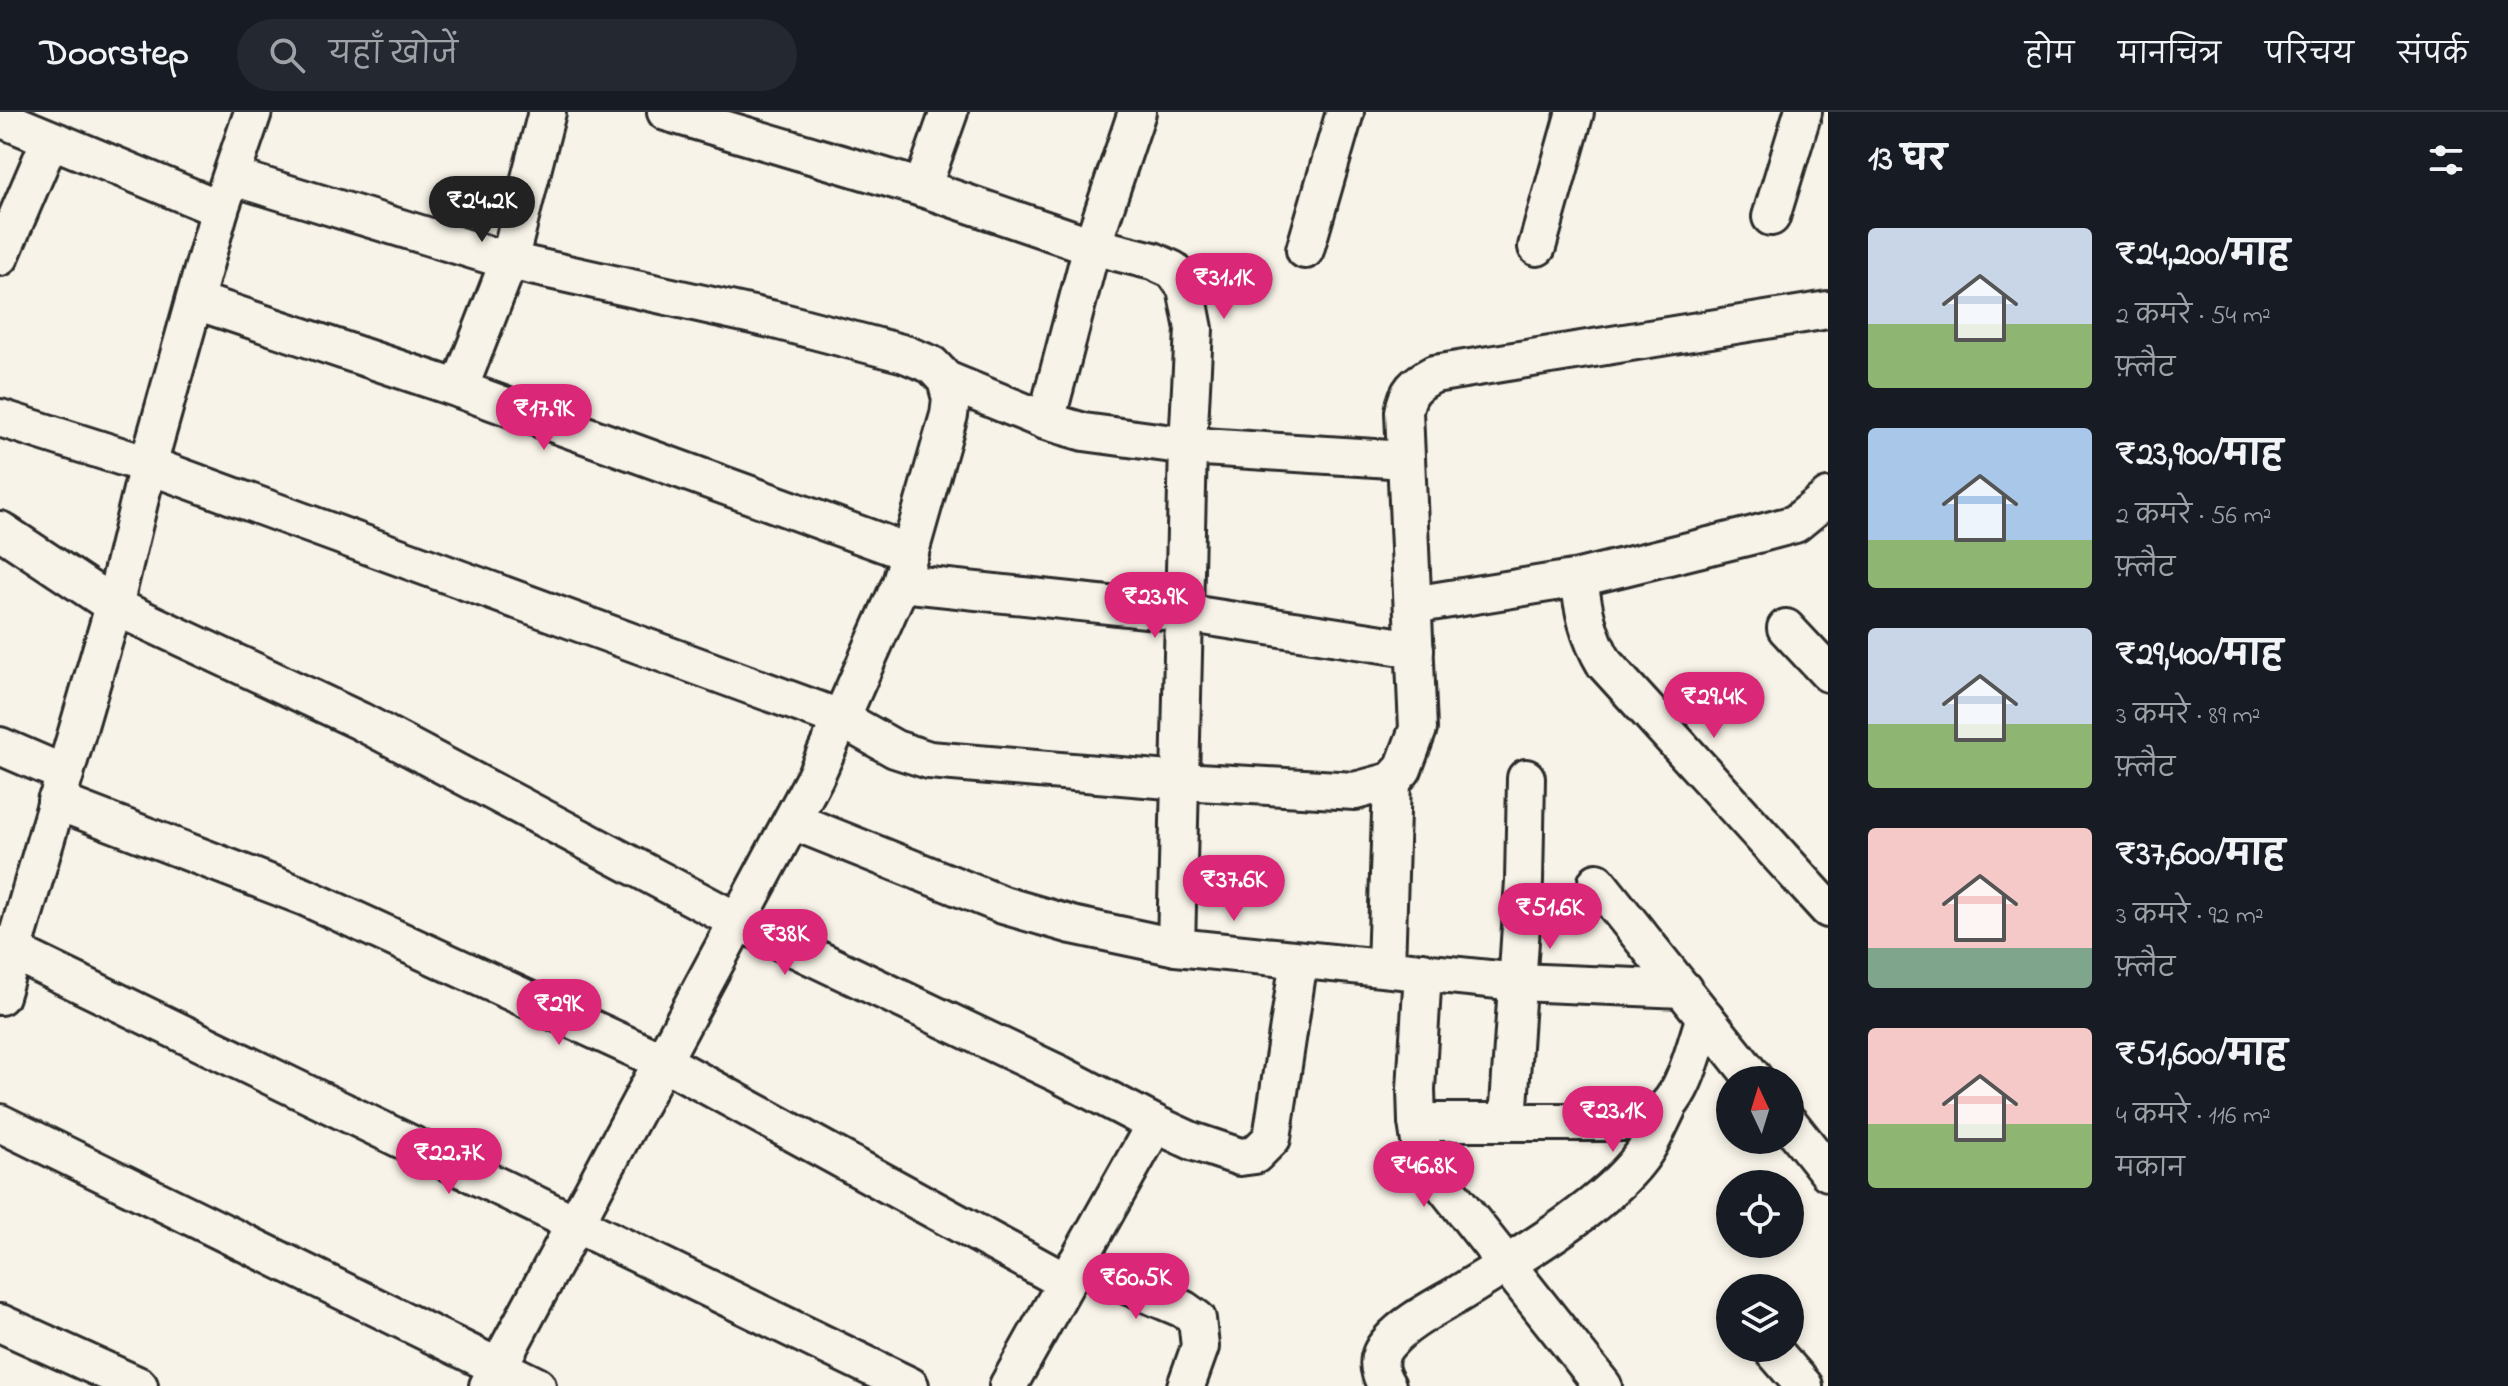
<!DOCTYPE html>
<html lang="hi">
<head>
<meta charset="utf-8">
<style>
	body { margin:0; font-family:"Indie Flower","Playpen Sans Deva",sans-serif; background:#242831; color:#f1f3f6; height:100vh; display:flex; flex-direction:column; font-size:30px; white-space:nowrap }
	* { box-sizing:border-box; margin:0 }
	p { font-size:26px; color:#9ea1a6 }
	.icon { flex:none; width:44px; height:44px; fill:none; stroke:currentColor; stroke-width:2; stroke-linecap:round; stroke-linejoin:round }
	.map { position:relative; flex:1; overflow:hidden }
	.panel { display:flex; flex-direction:column; background:#171b24; width:680px }
	.panel>* { flex:none }
	.needle { width:52px; rotate:356deg }
	.controls { position:absolute; left:1716px; top:954px; display:grid; gap:16px }
	.controls a { display:grid; place-items:center; width:88px; height:88px; border-radius:50%; background:#171b24; box-shadow:0 4px 12px #0003; font-size:40px }
	.price { position:absolute; translate:-50% -68px; padding:0 18px; border-radius:28px; background:#db2777; color:#fff; font-size:26px; line-height:52px; filter:drop-shadow(0 2px 4px #0008) }
	.price::after { content:''; position:absolute; left:50%; top:48px; width:24px; height:18px; margin-left:-12px; background:inherit; clip-path:polygon(0 0,100% 0,50% 100%) }
	.price.selected { background:#222; color:#fff }
	ul { padding:0; list-style:none }
	li { display:flex; align-items:center; gap:24px; height:200px; padding:0 40px }
	li span { display:grid; place-items:center; flex:none; width:224px; height:160px; border-radius:8px; color:#555 }
	li>.icon { margin-inline-start:auto }
	span .icon { width:96px; height:96px; fill:#fffc; stroke-width:1 }
	li b { font-size:34px }
	h2 { display:flex; justify-content:space-between; align-items:center; height:96px; padding:0 40px; font-size:34px }
	header { display:flex; align-items:center; gap:48px; box-sizing:border-box; height:112px; padding:0 40px; background:#171b24; border-bottom:2px solid #363941 }
	header strong { font-size:38px }
	nav { display:flex; gap:44px; margin-inline-start:auto; font-size:28px }
	.search { width:560px; height:72px; background:#242831; display:flex; align-items:center; gap:20px; box-sizing:border-box; padding:0 28px; border-radius:44px; color:#9ea1a6; font-size:30px }
	main { display:flex; flex:1; min-height:0 }
	.map>svg:first-child { display:block }
</style>
</head>
<body>
<header>
<strong>Doorstep</strong>
<div class="search"><svg class="icon" aria-label="search" viewBox="0 0 24 24"><circle cx="10" cy="10" r="6"/><path d="M15 15l6 6"/></svg>यहाँ खोजें</div>
<nav><a>होम</a><a>मानचित्र</a><a>परिचय</a><a>संपर्क</a></nav>
</header>
<main>
<div class="map">
<svg width="1828" height="1274" viewBox="0 0 1828 1274">
	<rect width="100%" height="100%" fill="#f7f3e8"/>
	<filter id="ink" filterUnits="userSpaceOnUse"><feTurbulence type="fractalNoise" baseFrequency=".0125" numOctaves="2"/><feDisplacementMap in="SourceGraphic" scale="16" xChannelSelector="R" yChannelSelector="G"/><feConvolveMatrix kernelMatrix="1 2 1 2 8 2 1 2 1" color-interpolation-filters="sRGB"/></filter>
	<g filter="url(#ink)">
		<g fill="none" stroke-linecap="round" stroke-linejoin="round">
			<defs>
				<g id="street">
					<path d="M666 0 922 76 1092 134 1153 149 1173 158 1186 176 1194 217 1188 334 1176 835"/>
					<path d="M0 6 220 97"/>
					<path d="M233 65 509 149 775 208 905 242 932 253 946 268 951 287 949 303 901 471 815 665 488 1274"/>
					<path d="M922 76 949 0"/>
					<path d="M1771 105 1803 0"/>
					<path d="M1537 135 1575 0"/>
					<path d="M1305 138 1345 0"/>
					<path d="M0 145 50 28"/>
					<path d="M196 189 459 277 910 441"/>
					<path d="M946 268 1046 309 1084 320 1188 334 1406 348"/>
					<path d="M459 277 509 149 547 0"/>
					<path d="M0 306 148 353 842 607 895 637 929 648 1181 669 1355 679 1392 669 1403 657 1418 617 1404 300C1407 279 1415 272 1434 262L1828 198"/>
					<path d="M1046 309 1092 134 1137 0"/>
					<path d="M0 418 114 494 360 609 737 809 1059 962 1155 1012 1192 1029 1240 1045 1255 1043 1272 1026 1299 848"/>
					<path d="M1579 466C1583 498 1588 524 1605 552L1828 797"/>
					<path d="M901 471 1184 501 1415 537"/>
					<path d="M1413 493 1579 466 1750 424 1795 412 1828 385"/>
					<path d="M1786 516 1828 561"/>
					<path d="M0 634 65 662"/>
					<path d="M56 689 305 785 664 950 1066 1170"/>
					<path d="M793 709 1003 793 1072 813 1176 835 1518 870 1683 877"/>
					<path d="M1597 770 1755 968"/>
					<path d="M0 833 910 1274"/>
					<path d="M1386 855 1392 669"/>
					<path d="M1423 859 1416 977 1417 1010 1420 1030 1438 1066 1603 1274"/>
					<path d="M0 884 114 494 148 353 220 97 253 0"/>
					<path d="M1508 1009 1524 769 1526 666"/>
					<path d="M1417 1010H1646C1684 994 1692 941 1705 905"/>
					<path d="M0 1011 537 1274"/>
					<path d="M1790 1012 1828 1060"/>
					<path d="M1076 1152 1183 1197 1197 1207 1200 1235 1186 1274"/>
					<path d="M0 1211 139 1274"/>
					<path d="M1771 1236 1804 1274"/>
					<path d="M1008 1274 1155 1012"/>
					<path d="M1387 1274C1377 1258 1376 1244 1389 1230 1408 1208 1441 1193 1465 1178 1518 1145 1604 1095 1641 1045 1652 1031 1659 1013 1667 997"/>
				</g>
			</defs>
			<use href="#street" stroke="#2b2b2b" stroke-width="42"/>
			<use href="#street" stroke="#f7f3e8" stroke-width="36"/>
		</g>
	</g>
</svg>
<div class="controls">
<a><svg class="needle" viewBox="-14 -14 28 28"><path d="M0-13l5 13h-10z" fill="#e53935"/><path d="M0 13l5-13h-10z" fill="#9ea1a6"/></svg></a>
<a><svg class="icon" aria-label="locate" viewBox="0 0 24 24"><circle cx="12" cy="12" r="6"/><path d="M12 2v4M12 18v4M2 12h4M18 12h4"/></svg></a>
<a><svg class="icon" aria-label="layers" viewBox="0 0 24 24"><path d="M12 4l9 5-9 5-9-5zM3 14l9 5 9-5"/></svg></a>
</div>
<b class="price selected" style="left:482px;top:132px">₹24.2K</b>
<b class="price" style="left:1224px;top:209px">₹31.1K</b>
<b class="price" style="left:544px;top:340px">₹17.9K</b>
<b class="price" style="left:1155px;top:528px">₹23.9K</b>
<b class="price" style="left:1714px;top:628px">₹29.4K</b>
<b class="price" style="left:1234px;top:811px">₹37.6K</b>
<b class="price" style="left:1550px;top:839px">₹51.6K</b>
<b class="price" style="left:785px;top:865px">₹38K</b>
<b class="price" style="left:559px;top:935px">₹29K</b>
<b class="price" style="left:1613px;top:1042px">₹23.1K</b>
<b class="price" style="left:449px;top:1084px">₹22.7K</b>
<b class="price" style="left:1424px;top:1097px">₹46.8K</b>
<b class="price" style="left:1136px;top:1209px">₹60.5K</b>
</div>
<section class="panel">
<h2>13 घर<svg class="icon" aria-label="filters" viewBox="0 0 24 24"><path d="M4 7h16M4 17h16"/><circle cx="9" cy="7" r="2"/><circle cx="15" cy="17" r="2"/></svg></h2>
<ul>
<li><span style="background:linear-gradient(#c9d6e8 60%,#8fb573 0)"><svg class="icon" aria-label="home" viewBox="0 0 24 24"><path d="M3 11l9-7 9 7M6 9v11h12V9"/></svg></span><div><b>₹24,200/माह</b><p>2 कमरे · 54 m²</p><p>फ़्लैट</p></div></li>
<li><span style="background:linear-gradient(#a9c7e8 70%,#8fb573 0)"><svg class="icon" aria-label="home" viewBox="0 0 24 24"><path d="M3 11l9-7 9 7M6 9v11h12V9"/></svg></span><div><b>₹23,900/माह</b><p>2 कमरे · 56 m²</p><p>फ़्लैट</p></div></li>
<li><span style="background:linear-gradient(#c9d6e8 60%,#8fb573 0)"><svg class="icon" aria-label="home" viewBox="0 0 24 24"><path d="M3 11l9-7 9 7M6 9v11h12V9"/></svg></span><div><b>₹29,400/माह</b><p>3 कमरे · 89 m²</p><p>फ़्लैट</p></div></li>
<li><span style="background:linear-gradient(#f6c9c9 75%,#7fa58c 0)"><svg class="icon" aria-label="home" viewBox="0 0 24 24"><path d="M3 11l9-7 9 7M6 9v11h12V9"/></svg></span><div><b>₹37,600/माह</b><p>3 कमरे · 92 m²</p><p>फ़्लैट</p></div></li>
<li><span style="background:linear-gradient(#f6c9c9 60%,#8fb573 0)"><svg class="icon" aria-label="home" viewBox="0 0 24 24"><path d="M3 11l9-7 9 7M6 9v11h12V9"/></svg></span><div><b>₹51,600/माह</b><p>4 कमरे · 116 m²</p><p>मकान</p></div></li>
</ul>
</section>
</main>
</body>
</html>
